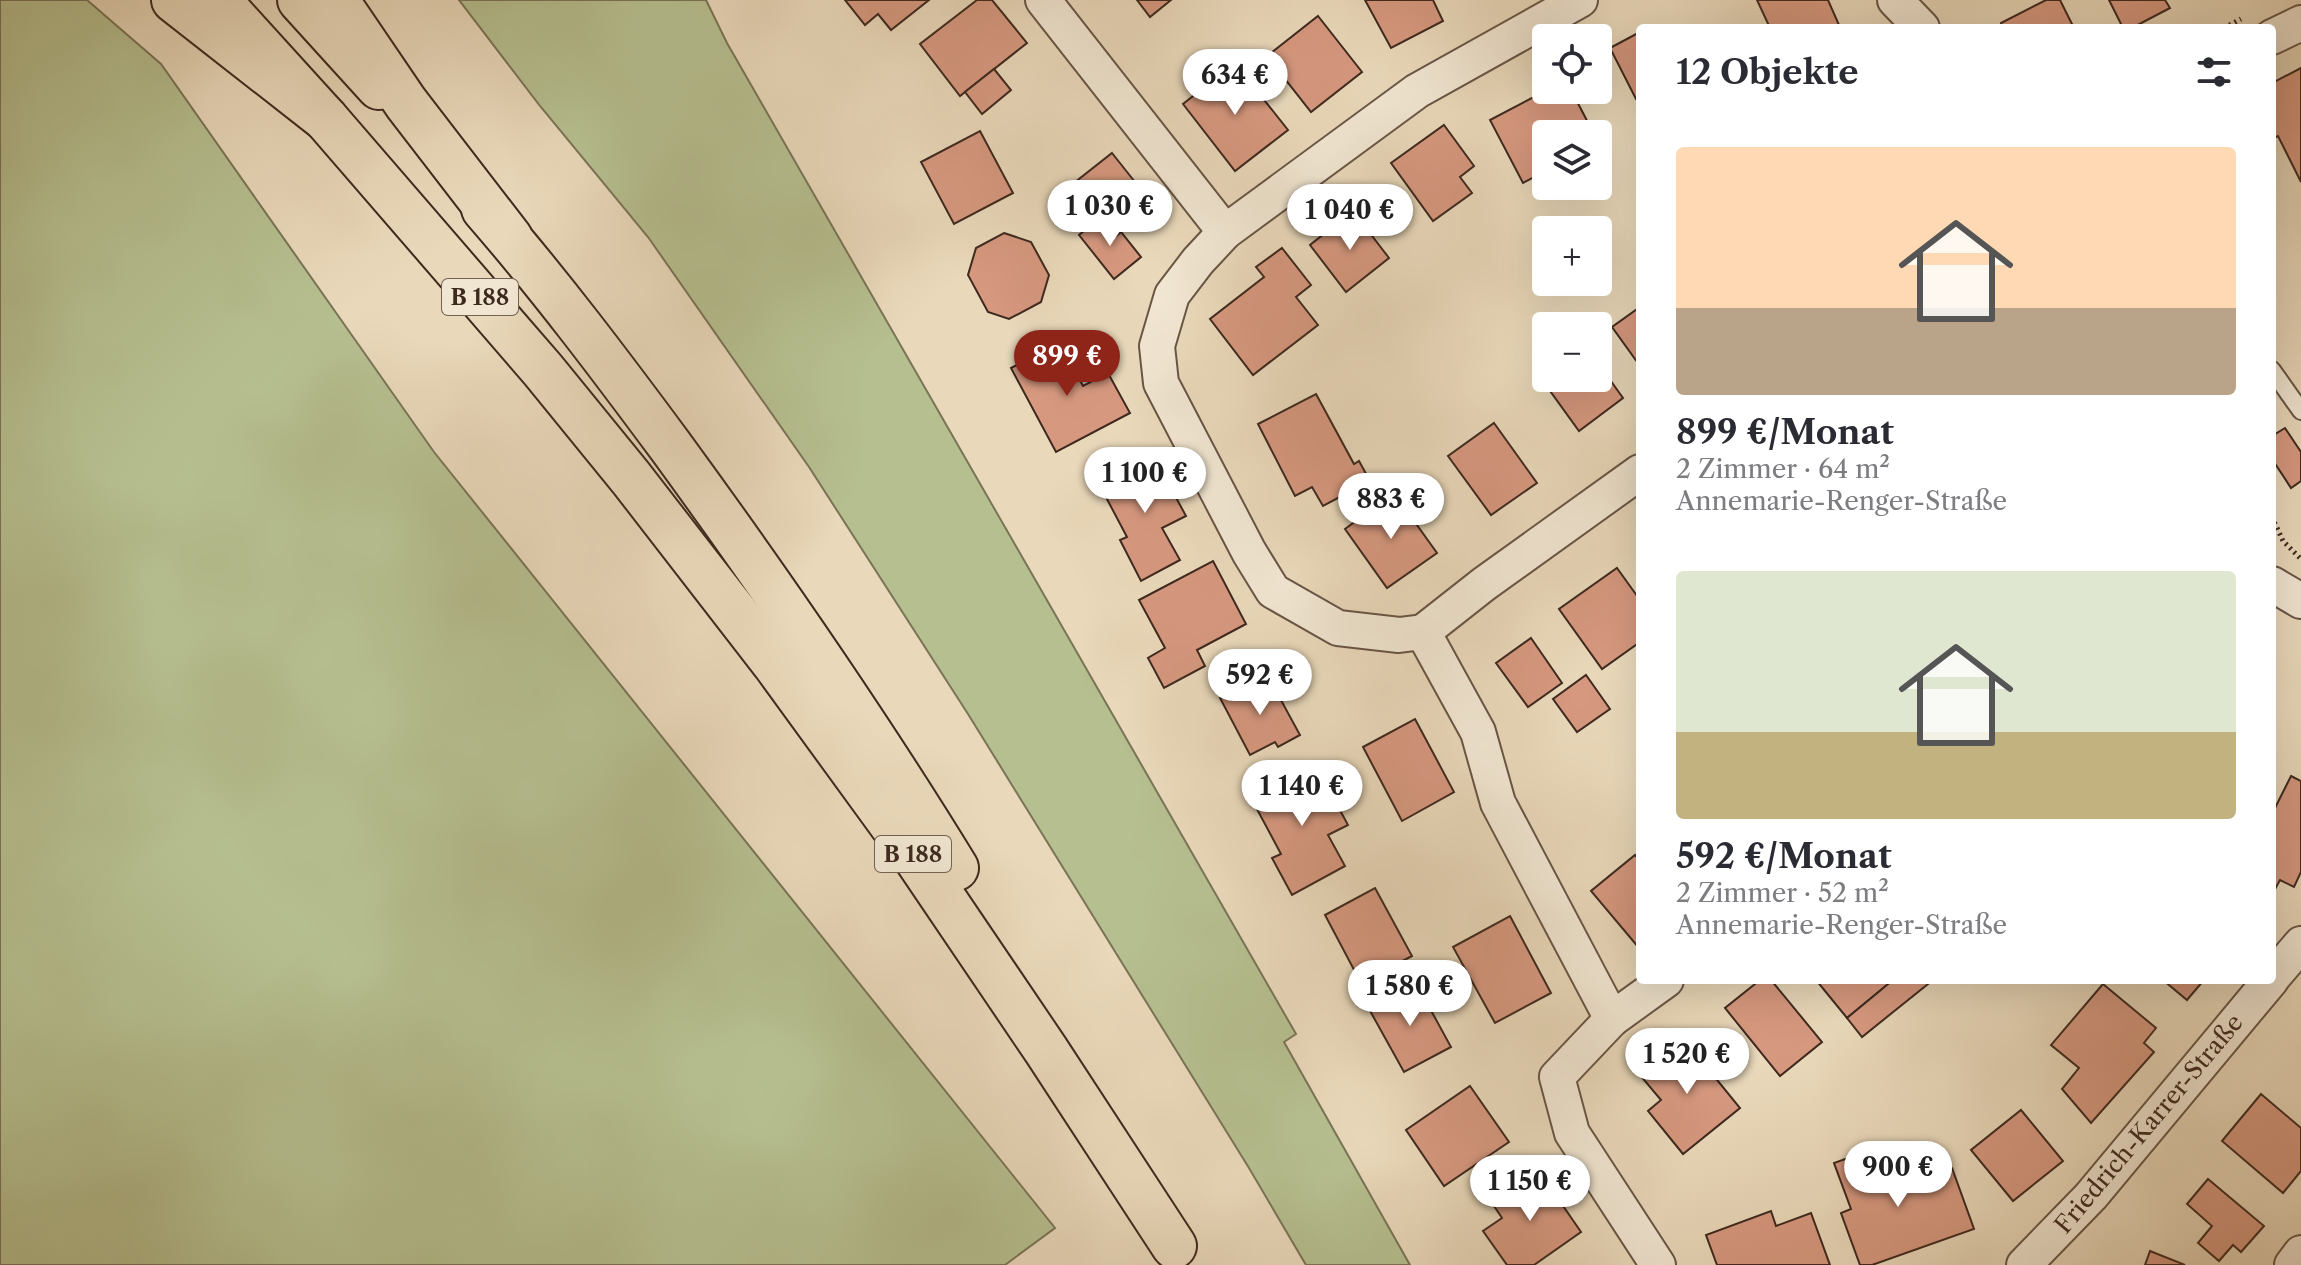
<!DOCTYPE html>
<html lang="de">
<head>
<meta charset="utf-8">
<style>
	body { margin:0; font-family:"Libre Caslon Text",serif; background:#f7f7f7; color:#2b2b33; height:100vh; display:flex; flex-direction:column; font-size:30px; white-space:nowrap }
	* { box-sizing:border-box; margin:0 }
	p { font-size:26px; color:#7c7c81 }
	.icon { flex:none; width:44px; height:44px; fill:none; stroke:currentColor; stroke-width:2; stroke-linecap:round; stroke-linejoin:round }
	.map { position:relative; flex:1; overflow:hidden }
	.sheet { position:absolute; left:1636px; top:24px; width:640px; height:960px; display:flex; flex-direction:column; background:#fff; border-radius:8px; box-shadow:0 8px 32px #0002 }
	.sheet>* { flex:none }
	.buttons { position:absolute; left:1532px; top:24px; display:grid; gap:16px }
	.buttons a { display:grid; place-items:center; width:80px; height:80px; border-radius:8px; background:#fff; box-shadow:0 8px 32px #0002; font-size:40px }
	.price { position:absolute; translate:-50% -68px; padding:0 18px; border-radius:28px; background:#fff; color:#222; font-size:26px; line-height:52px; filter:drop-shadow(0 2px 4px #0008) }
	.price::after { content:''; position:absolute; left:50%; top:48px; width:24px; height:18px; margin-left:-12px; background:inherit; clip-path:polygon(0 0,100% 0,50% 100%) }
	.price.on { background:#8f2418; color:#fff }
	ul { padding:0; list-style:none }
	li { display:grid; align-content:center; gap:16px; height:424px; padding:0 40px }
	li span { display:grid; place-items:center; height:248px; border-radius:8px; color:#555 }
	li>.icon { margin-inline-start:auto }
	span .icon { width:144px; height:144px; fill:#fffc; stroke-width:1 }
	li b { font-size:34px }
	h2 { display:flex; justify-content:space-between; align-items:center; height:96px; padding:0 40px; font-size:34px }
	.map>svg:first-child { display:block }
</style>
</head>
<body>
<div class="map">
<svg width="2301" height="1265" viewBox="0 0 2301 1265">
	<rect width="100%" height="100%" fill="#e9d8ba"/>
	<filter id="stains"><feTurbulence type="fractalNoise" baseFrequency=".0025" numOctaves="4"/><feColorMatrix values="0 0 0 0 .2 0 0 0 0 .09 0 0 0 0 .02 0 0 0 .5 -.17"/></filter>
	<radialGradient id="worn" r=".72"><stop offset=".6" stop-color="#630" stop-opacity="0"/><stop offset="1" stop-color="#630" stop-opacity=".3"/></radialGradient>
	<g fill="#b6bf90" stroke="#7a7458" stroke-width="2">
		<path d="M0 0H87L161 64 434 452 1055 1228 1005 1265H0Z"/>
		<path d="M459 0H706L727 43 1296 1034 1284 1042 1410 1265H1306L1249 1168 968 714 809 467 648 237 540 106Z"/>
	</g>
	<g fill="#d6987f" stroke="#3e291f" stroke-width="2">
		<path d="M845 0H929L891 30 878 14 865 25Z"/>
		<path d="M977 0H992L1027 43 960 96 920 44Z"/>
		<path d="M1137 0H1171L1150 17Z"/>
		<path d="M1365 0H1433L1443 21 1391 48Z"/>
		<path d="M1757 0H1828L1839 25 1832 28H1770Z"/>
		<path d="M2046 0H2060L2074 28H2003L2001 23Z"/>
		<path d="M2109 0H2165L2170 8 2132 28H2123Z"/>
		<path d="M1318 16 1362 72 1311 112 1267 56Z"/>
		<path d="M1640 32V96L1636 99 1610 48Z"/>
		<path d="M1235 63 1288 130 1235 171 1183 104Z"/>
		<path d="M2301 68V182L2278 136 2272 139V83Z"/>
		<path d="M994 69 1011 90 982 114 965 92Z"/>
		<path d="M1547 90H1571L1594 134H1546V171L1523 183 1490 120Z"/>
		<path d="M1444 125 1474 166 1460 177 1472 193 1433 221 1391 163Z"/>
		<path d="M980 131 1013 193 954 224 921 162Z"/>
		<path d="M1112 153 1154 206 1116 236 1074 183Z"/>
		<path d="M1353 211 1389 258 1346 292 1310 245Z"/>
		<path d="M1101 217 1116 236 1121 232 1141 257 1114 279 1079 235Z"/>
		<path d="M1004 233 1031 242 1049 275 1041 302 1009 319 988 312 968 275 976 248Z"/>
		<path d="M1282 248 1311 285 1296 297 1318 325 1253 375 1210 319 1264 277 1256 267Z"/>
		<path d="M1640 307V366L1612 327Z"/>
		<path d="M1060 342 1083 386 1108 373 1130 413 1056 452 1011 368Z"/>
		<path d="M1598 363 1623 398 1579 431 1540 377 1546 373V378H1598Z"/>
		<path d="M1316 394 1354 464 1359 461 1370 481 1323 506 1312 487 1295 496 1258 424Z"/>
		<path d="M1494 423 1537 483 1491 515 1448 456Z"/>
		<path d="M2285 428 2301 452V481L2291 488 2272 459V436Z"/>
		<path d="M1153 455 1186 516 1162 528 1180 560 1141 581 1120 540 1127 537 1099 484Z"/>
		<path d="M1394 493 1437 553 1387 588 1345 529Z"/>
		<path d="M1213 561 1246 624 1197 650 1205 666 1164 688 1148 658 1165 648 1139 600Z"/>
		<path d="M1617 568 1640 600V642L1602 669 1559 609Z"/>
		<path d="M1531 638 1562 683 1528 707 1496 663Z"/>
		<path d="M1586 675 1610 709 1577 732 1553 699Z"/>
		<path d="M1270 680 1300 735 1278 747 1275 742 1250 755 1220 698 1244 685 1248 691Z"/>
		<path d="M1415 719 1454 792 1402 821 1363 747Z"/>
		<path d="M1315 764 1348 825 1328 835 1345 866 1292 895 1272 858 1281 854 1251 798Z"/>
		<path d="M2291 776 2301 781V872L2294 887 2280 880 2274 891 2272 890V806L2275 808Z"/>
		<path d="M1635 855 1640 861 1639 948 1591 891Z"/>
		<path d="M1375 888 1412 956 1361 983 1325 915Z"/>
		<path d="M1510 916 1551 993 1495 1023 1453 947Z"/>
		<path d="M1760 980H1771L1822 1042 1780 1076 1725 1008Z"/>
		<path d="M1816 980H1893L1847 1018Z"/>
		<path d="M1893 980H1933L1862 1037 1847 1018Z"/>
		<path d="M2163 980H2204L2187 1000Z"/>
		<path d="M1416 983 1451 1047 1404 1072 1369 1009Z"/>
		<path d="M2103 984 2156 1028 2144 1043 2154 1052 2091 1123 2062 1089 2079 1068 2051 1045Z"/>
		<path d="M1683 1038 1740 1108 1683 1154 1648 1111 1661 1100 1639 1074Z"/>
		<path d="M1470 1086 1509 1142 1444 1186 1406 1130Z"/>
		<path d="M2261 1094 2301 1128V1171L2283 1193 2222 1141Z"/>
		<path d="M2021 1110 2063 1161 2013 1201 1971 1150Z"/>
		<path d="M1867 1151 1874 1171 1901 1161 1909 1183 1952 1168 1974 1229 1872 1265H1860L1841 1213 1851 1209 1834 1163Z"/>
		<path d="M1539 1171 1581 1232 1534 1265H1507L1483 1231 1502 1218 1492 1203Z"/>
		<path d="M2208 1179 2264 1226 2241 1252 2233 1245 2219 1261 2198 1243 2212 1226 2187 1204Z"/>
		<path d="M1771 1211 1776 1226 1811 1213 1830 1265H1717L1706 1235Z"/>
		<path d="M2150 1251 2185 1265H2145Z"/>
	</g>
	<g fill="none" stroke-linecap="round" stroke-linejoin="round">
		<defs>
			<path id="lane" d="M2272 370 2301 411"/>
			<g id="street">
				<path d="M1043 0 1225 232"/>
				<path d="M1895 0 1922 28"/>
				<path d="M2272 37 2301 23"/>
				<path d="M2272 584 2301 601"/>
				<path d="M1423 632 1399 635 1338 628 1273 591 1249 552 1161 383 1157 346 1172 295 1198 261 1225 232 1417 91 1580 0"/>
				<path d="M1423 632 1478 732 1498 803 1612 1019"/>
				<path d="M1423 632 1484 584 1640 472"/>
				<path d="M2272 978 2301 944"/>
				<path d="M1658 1265 1572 1133 1557 1077 1612 1019 1666 980"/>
				<path d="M2024 1265 2091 1196 2271 980"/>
				<path d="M2292 1265 2301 1253"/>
			</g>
			<g id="primary">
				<path d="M218 0 326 119 543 370 631 478 775 664 914 855 1046 1050 1174 1246"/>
				<path d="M300 0 379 87"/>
				<path d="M484 209C550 285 611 366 671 447 771 584 867 723 956 868"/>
			</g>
			<g id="highway">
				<path d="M174 0 326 119"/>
				<path d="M336 0 406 103 510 238"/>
			</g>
		</defs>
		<use href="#lane" stroke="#695546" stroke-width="20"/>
		<use href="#street" stroke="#695546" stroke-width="38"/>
		<use href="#primary" stroke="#3e291f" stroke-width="48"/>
		<use href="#highway" stroke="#3e291f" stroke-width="48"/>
		<g stroke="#3e291f" stroke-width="5" stroke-dasharray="2 4" stroke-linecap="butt">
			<path d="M2224 28 2241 19"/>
			<path d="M2272 517 2283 541 2300 558"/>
		</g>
		<use href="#lane" stroke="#f1e6d2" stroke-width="16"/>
		<use href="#street" stroke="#f1e6d2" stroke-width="34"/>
		<use href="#primary" stroke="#e9d8ba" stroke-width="44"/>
		<use href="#highway" stroke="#e9d8ba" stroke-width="44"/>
	</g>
	<g text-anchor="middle" stroke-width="6" stroke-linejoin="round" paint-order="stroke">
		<g fill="#f1e6d2" stroke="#746255" stroke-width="2">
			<rect x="442" y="279" width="76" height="36" rx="6"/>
			<rect x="875" y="836" width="76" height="36" rx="6"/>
		</g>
		<g font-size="22" font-weight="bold" fill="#3e291f">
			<text x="480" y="305">B 188</text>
			<text x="913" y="862">B 188</text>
		</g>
		<g font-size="24" fill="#3e291f" stroke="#f1e6d2">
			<text transform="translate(2149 1124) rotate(-50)" y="8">Friedrich-Karrer-Straße</text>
		</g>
	</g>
	<rect width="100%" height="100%" filter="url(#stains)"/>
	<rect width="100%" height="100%" fill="url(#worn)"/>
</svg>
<div class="buttons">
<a><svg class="icon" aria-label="locate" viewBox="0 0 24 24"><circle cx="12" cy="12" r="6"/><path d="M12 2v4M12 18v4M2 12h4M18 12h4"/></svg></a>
<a><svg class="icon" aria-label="layers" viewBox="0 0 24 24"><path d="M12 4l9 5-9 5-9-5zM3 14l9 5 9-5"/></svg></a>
<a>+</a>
<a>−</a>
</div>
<b class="price" style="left:1235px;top:117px">634 €</b>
<b class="price" style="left:1110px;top:248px">1 030 €</b>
<b class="price" style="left:1350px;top:252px">1 040 €</b>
<b class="price on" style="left:1067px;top:398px">899 €</b>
<b class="price" style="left:1145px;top:515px">1 100 €</b>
<b class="price" style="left:1391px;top:541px">883 €</b>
<b class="price" style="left:1260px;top:717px">592 €</b>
<b class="price" style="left:1302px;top:828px">1 140 €</b>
<b class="price" style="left:1410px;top:1028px">1 580 €</b>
<b class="price" style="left:1687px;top:1096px">1 520 €</b>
<b class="price" style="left:1898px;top:1209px">900 €</b>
<b class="price" style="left:1530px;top:1223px">1 150 €</b>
<section class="sheet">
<h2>12 Objekte<svg class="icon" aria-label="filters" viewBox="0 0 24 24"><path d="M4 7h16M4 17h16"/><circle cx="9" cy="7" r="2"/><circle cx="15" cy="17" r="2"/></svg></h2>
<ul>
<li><span style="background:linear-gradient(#ffd9b3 65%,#b9a48a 0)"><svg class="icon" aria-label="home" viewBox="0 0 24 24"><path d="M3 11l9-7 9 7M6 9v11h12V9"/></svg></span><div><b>899 €/Monat</b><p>2 Zimmer · 64 m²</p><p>Annemarie-Renger-Straße</p></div></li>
<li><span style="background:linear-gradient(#dfe7d0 65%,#c2b280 0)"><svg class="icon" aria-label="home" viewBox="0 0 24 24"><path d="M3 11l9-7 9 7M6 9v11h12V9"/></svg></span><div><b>592 €/Monat</b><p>2 Zimmer · 52 m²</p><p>Annemarie-Renger-Straße</p></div></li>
</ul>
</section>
</div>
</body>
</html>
